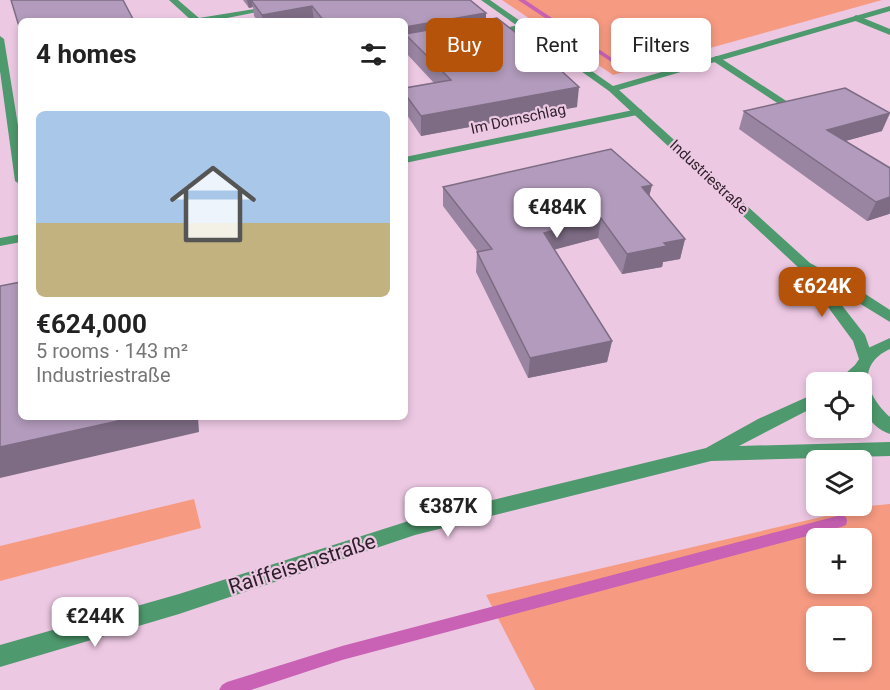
<!DOCTYPE html>
<html lang="en">
<head>
<meta charset="utf-8">
<style>
	body { margin:0; font-family:Roboto,sans-serif; background:#f2f2f2; color:#222; height:100vh; display:flex; flex-direction:column; font-size:22px; white-space:nowrap }
	* { box-sizing:border-box; margin:0 }
	p { font-size:20px; color:#767676 }
	.icon { flex:none; width:33px; height:33px; fill:none; stroke:currentColor; stroke-width:2; stroke-linecap:round; stroke-linejoin:round }
	.map { position:relative; flex:1; overflow:hidden }
	.details { position:absolute; left:18px; top:18px; width:390px; height:402px; display:flex; flex-direction:column; background:#fff; border-radius:9px; box-shadow:0 3px 9px #0003 }
	.details>* { flex:none }
	.top-card { position:absolute; left:426px; top:18px; width:374px; height:54px; display:flex; gap:12px }
	.buttons { position:absolute; left:806px; top:372px; display:grid; gap:12px }
	.buttons a { display:grid; place-items:center; width:66px; height:66px; border-radius:9px; background:#fff; box-shadow:0 3px 9px #0003; font-size:30px }
	.price { position:absolute; translate:-50% -51px; padding:0 14px; border-radius:12px; background:#fff; color:#222; font-size:20px; line-height:39px; filter:drop-shadow(0 2px 3px #0008) }
	.price::after { content:''; position:absolute; left:50%; top:36px; width:18px; height:14px; margin-left:-9px; background:inherit; clip-path:polygon(0 0,100% 0,50% 100%) }
	.price.selected { background:#b45309; color:#fff }
	ul { padding:0; list-style:none }
	li { display:grid; align-content:center; gap:12px; height:318px; padding:0 18px }
	li span { display:grid; place-items:center; height:186px; border-radius:9px; color:#555 }
	li>.icon { margin-inline-start:auto }
	span .icon { width:108px; height:108px; fill:#fffc; stroke-width:1 }
	li b { font-size:26px }
	h2 { display:flex; justify-content:space-between; align-items:center; height:72px; padding:0 18px; font-size:26px }
	.pill { padding:0 21px; border-radius:9px; background:#fff; box-shadow:0 3px 9px #0003; font-size:21px; line-height:54px }
	.pill.selected { background:#b45309; color:#fff }
	.map>svg:first-child { display:block }
</style>
</head>
<body>
<div class="map">
<svg width="890" height="690" viewBox="0 0 890 690">
	<rect width="100%" height="100%" fill="#edc8e3"/>
	<g fill="#f69a82" fill-rule="evenodd">
		<path d="M502 0H882L613 75Z"/>
		<path d="M194 499 201 528 0 581V546Z"/>
		<path d="M890 504V690H535L486 595 869 506ZM861 538V584H816V538ZM816 616H861V662H816Z"/>
	</g>
	<g fill="none" stroke-linecap="round" stroke-linejoin="round">
		<g fill="#c961b4" fill-rule="evenodd">
			<path d="M518 0H525L630 70 625 71Z"/>
			<path d="M841 515 846 517 847 521 846 525 841 527 342 660 251 690H219L222 685 227 682 342 646Z"/>
		</g>
		<g fill="#4e996d" fill-rule="evenodd">
			<path d="M169 0H178L199 18 273 6 277 8 212 21H192Z"/>
			<path d="M856 15 890 29V35L853 20 852 18Z"/>
			<path d="M523 24 526 25V29L490 35 486 32Z"/>
			<path d="M0 36 4 39 21 144V185L15 181 0 71Z"/>
			<path d="M716 56 719 57 797 108 788 110 713 61 711 59Z"/>
			<path d="M638 109 642 110V114L405 163V157Z"/>
			<path d="M21 234V242L0 246V238Z"/>
		</g>
		<path fill="#4e996d" fill-rule="evenodd" d="M481 0H490L613 86 890 6V11L619 90 810 263 853 286 890 310V322L823 281 865 335 873 358 870 362H860L853 341 800 269 609 91Z"/>
		<g fill="#4e996d" fill-rule="evenodd">
			<path d="M890 338V349C855 365 867 396 890 417V434C866 426 861 404 861 382H836L855 365 866 349Z"/>
			<path d="M816 393V406L739 446 890 442V456L711 461 415 535 179 614 0 667V645L179 594 415 519 706 448 758 419Z"/>
		</g>
	</g>
	<g fill="#9985a2">
		<path d="M243 0H470L486 13V20L577 107 421 136 405 112V88L434 83 406 53 405 21H258L254 16 253 7 249 8Z"/>
		<path d="M744 111 882 131 845 141 890 168V214H889L867 221 739 129Z"/>
		<path d="M652 185 649 196 685 239 680 259 663 262 662 267 622 274 598 238 554 249 612 341 607 362 528 378 476 272 477 252V251L443 206V187Z"/>
	</g>
	<g fill="#7d6c84">
		<path d="M247 0H294H251L253 7 249 8Z"/>
		<path d="M312 6 314 21H263L262 15Z"/>
		<path d="M486 13V28L405 34V27Z"/>
		<path d="M579 87 577 107 421 136V116Z"/>
		<path d="M890 113 882 131 820 148 827 130Z"/>
		<path d="M652 185 647 205 642 187Z"/>
		<path d="M890 197V211L889 214 867 221 876 202Z"/>
		<path d="M601 218 598 238 542 253 544 233Z"/>
		<path d="M685 239 680 259 663 262 662 267 622 274 627 254 664 243Z"/>
		<path d="M612 341 607 362 528 378 530 358Z"/>
		<path d="M136 417H198L199 432 0 478V447Z"/>
	</g>
	<g fill="#b29bbc" stroke="#7d6c84" stroke-width="1.5">
		<path d="M11 0H123L134 21H21V33Z"/>
		<path d="M251 0H470L486 13 405 27V21H324L312 6 262 15Z"/>
		<path d="M497 18 543 54 579 87 421 116 405 94V88L451 80 405 34Z"/>
		<path d="M845 88 890 113 827 130 890 168V197L876 202 744 111Z"/>
		<path d="M611 149 652 185 642 187 685 239 664 243 667 246 627 254 601 218 544 233 612 341 530 358 477 252 492 249 443 187Z"/>
		<path d="M21 282V417H136L0 447V286Z"/>
	</g>
	<g text-anchor="middle" stroke-width="4.5" stroke-linejoin="round" paint-order="stroke">
		<g font-size="15" fill="#2d1f29" stroke="#edc8e3">
			<text transform="translate(518 119) rotate(-12)" y="5">Im Dornschlag</text>
			<text transform="translate(709 177) rotate(43)" y="5">Industriestraße</text>
		</g>
		<g font-size="21" fill="#2d1f29" stroke="#edc8e3">
			<text transform="translate(302 564) rotate(-18)" y="7">Raiffeisenstraße</text>
		</g>
	</g>
</svg>
<div class="buttons">
<a><svg class="icon" aria-label="locate" viewBox="0 0 24 24"><circle cx="12" cy="12" r="6"/><path d="M12 2v4M12 18v4M2 12h4M18 12h4"/></svg></a>
<a><svg class="icon" aria-label="layers" viewBox="0 0 24 24"><path d="M12 4l9 5-9 5-9-5zM3 14l9 5 9-5"/></svg></a>
<a>+</a>
<a>−</a>
</div>
<b class="price" style="left:557px;top:239px">€484K</b>
<b class="price selected" style="left:822px;top:318px">€624K</b>
<b class="price" style="left:448px;top:538px">€387K</b>
<b class="price" style="left:95px;top:648px">€244K</b>
<div class="top-card">
<a class="pill selected">Buy</a>
<a class="pill">Rent</a>
<a class="pill">Filters</a>
</div>
<section class="details">
<h2>4 homes<svg class="icon" aria-label="filters" viewBox="0 0 24 24"><path d="M4 7h16M4 17h16"/><circle cx="9" cy="7" r="2"/><circle cx="15" cy="17" r="2"/></svg></h2>
<ul>
<li><span style="background:linear-gradient(#a9c7e8 60%,#c2b280 0)"><svg class="icon" aria-label="home" viewBox="0 0 24 24"><path d="M3 11l9-7 9 7M6 9v11h12V9"/></svg></span><div><b>€624,000</b><p>5 rooms · 143 m²</p><p>Industriestraße</p></div></li>
</ul>
</section>
</div>
</body>
</html>
